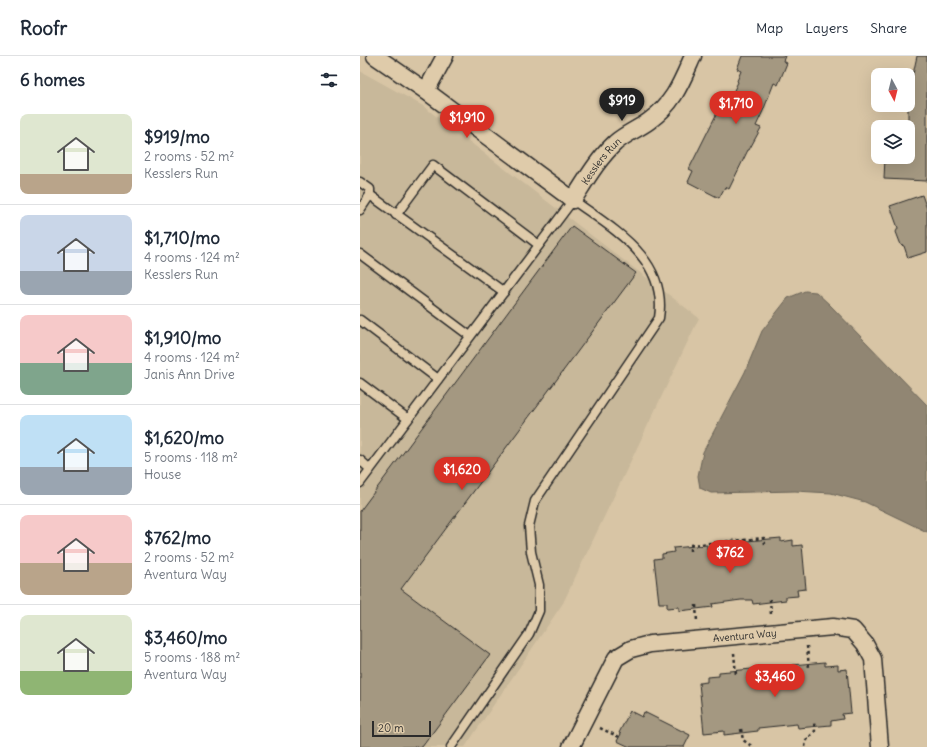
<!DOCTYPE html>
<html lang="en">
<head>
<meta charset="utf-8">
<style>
	body { margin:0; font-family:Delius,sans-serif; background:#f2f2f3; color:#1f2937; height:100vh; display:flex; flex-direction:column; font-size:15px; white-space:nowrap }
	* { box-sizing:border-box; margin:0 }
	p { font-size:13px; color:#747a83 }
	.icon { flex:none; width:22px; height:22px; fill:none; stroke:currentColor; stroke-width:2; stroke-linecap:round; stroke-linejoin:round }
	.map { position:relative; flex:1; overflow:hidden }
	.details { display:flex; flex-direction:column; background:#fff; width:360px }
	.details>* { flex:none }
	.needle { width:26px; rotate:173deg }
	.fabs { position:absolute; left:511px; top:12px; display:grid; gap:8px }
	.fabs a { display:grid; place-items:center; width:44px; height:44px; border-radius:8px; background:#fff; box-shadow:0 4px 16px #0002; font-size:20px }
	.scale { position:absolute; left:12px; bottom:10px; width:59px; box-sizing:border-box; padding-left:4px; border:2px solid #2b2b2b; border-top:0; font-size:11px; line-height:14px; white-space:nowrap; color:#2b2b2b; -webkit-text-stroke:3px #dfcbaa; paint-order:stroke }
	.price { position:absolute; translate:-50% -34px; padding:0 9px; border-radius:14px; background:#d93025; color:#fff; font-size:13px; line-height:26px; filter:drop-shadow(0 1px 2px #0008) }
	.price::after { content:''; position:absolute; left:50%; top:24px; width:12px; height:9px; margin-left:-6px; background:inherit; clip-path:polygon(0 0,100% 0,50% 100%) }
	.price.current { background:#222; color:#fff }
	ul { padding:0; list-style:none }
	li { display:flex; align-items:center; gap:12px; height:100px; padding:0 20px }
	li+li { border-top:1px solid #e0e1e3 }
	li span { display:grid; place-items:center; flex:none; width:112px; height:80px; border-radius:8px; color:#555 }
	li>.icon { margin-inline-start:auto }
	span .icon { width:48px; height:48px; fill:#fffc; stroke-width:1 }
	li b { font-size:17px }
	h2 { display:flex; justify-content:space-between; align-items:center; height:48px; padding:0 20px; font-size:17px }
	header { display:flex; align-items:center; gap:24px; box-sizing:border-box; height:56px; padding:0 20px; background:#fff; border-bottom:1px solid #e0e1e3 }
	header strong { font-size:19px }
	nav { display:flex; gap:22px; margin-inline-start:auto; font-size:14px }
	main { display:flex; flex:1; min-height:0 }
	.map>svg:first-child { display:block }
</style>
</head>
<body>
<header>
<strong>Roofr</strong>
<nav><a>Map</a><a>Layers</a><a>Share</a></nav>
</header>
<main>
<section class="details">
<h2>6 homes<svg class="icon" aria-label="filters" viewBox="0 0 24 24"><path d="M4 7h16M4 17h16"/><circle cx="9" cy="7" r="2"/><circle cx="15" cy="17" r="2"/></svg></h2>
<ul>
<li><span style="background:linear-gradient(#dfe7d0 75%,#b9a48a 0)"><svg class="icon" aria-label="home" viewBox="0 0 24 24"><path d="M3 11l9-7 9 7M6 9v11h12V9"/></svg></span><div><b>$919/mo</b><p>2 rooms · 52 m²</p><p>Kesslers Run</p></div></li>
<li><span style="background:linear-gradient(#c9d6e8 70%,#9aa5b1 0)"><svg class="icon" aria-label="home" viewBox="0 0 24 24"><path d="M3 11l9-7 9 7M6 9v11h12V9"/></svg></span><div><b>$1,710/mo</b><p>4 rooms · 124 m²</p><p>Kesslers Run</p></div></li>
<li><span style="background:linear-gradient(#f6c9c9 60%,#7fa58c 0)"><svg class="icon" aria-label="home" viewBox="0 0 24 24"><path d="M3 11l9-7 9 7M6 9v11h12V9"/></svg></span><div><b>$1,910/mo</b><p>4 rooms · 124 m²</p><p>Janis Ann Drive</p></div></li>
<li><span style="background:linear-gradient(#bfe0f5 65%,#9aa5b1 0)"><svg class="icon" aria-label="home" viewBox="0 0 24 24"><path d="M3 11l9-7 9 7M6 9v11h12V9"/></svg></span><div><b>$1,620/mo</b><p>5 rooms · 118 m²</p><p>House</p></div></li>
<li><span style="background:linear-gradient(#f6c9c9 60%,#b9a48a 0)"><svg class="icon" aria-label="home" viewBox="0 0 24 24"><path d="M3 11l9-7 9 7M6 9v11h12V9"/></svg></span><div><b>$762/mo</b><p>2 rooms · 52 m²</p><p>Aventura Way</p></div></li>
<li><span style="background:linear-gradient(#dfe7d0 70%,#8fb573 0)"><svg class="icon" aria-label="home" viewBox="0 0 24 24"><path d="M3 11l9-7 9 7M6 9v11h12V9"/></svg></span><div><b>$3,460/mo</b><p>5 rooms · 188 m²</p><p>Aventura Way</p></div></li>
</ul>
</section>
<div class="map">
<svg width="567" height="691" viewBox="0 0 567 691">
	<rect width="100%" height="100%" fill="#d8c5a5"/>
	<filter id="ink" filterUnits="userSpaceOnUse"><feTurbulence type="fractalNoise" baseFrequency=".025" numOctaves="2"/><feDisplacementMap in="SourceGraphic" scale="8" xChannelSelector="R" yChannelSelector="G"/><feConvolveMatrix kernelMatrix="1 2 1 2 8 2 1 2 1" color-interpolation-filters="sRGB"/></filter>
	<g filter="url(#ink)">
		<path fill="#c8b89a" d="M0 15 63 50 339 262 203 547 105 691H0Z"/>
		<path fill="#918673" stroke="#686256" d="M445 235 456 236 470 249 567 349V476L505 446 471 437 435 435 351 437 340 432 338 420 343 396 385 316 402 275 428 242Z"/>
		<g fill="#a49881" stroke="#2b2b2b">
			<path d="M382 0H425L423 5 427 7 418 29 414 27 403 55 396 70 401 72 389 94H388L369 133 365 131 359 142 328 126 333 115 329 113 359 53 364 55 378 26 377 25 381 15 377 13Z"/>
			<path d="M557 0H567V125L524 123 525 101H548V41Z"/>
			<path d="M562 139 567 153V196L548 202 544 190 541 189 536 176 538 172 530 150Z"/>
			<path d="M212 170 276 217 41 533 130 599 62 691H0V455Z"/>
			<path d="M421 482V486L433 484V490L442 489 446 533 437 534 438 540 426 541V544L393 548 392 544H381L352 548 353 551 319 555V551L307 552V547H299L294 503 302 502V498L314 496 313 492 347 489V493L387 488V485Z"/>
			<path d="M465 606V610L478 609V614L487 613 491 657 482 658 483 663 471 665V669L438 672 437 668 398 672V675L364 679V675L344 677 339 627 347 626V621L359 620V616L392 613 393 617 432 612V609Z"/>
			<path d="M270 655 282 661 284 656 330 679 324 691H270L257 685 261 678 259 677Z"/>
		</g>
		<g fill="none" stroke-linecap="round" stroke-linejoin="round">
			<defs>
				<g id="service">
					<path d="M0 126 10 133V139L0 154"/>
					<path d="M10 139 144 236"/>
					<path d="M36 159 73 109 179 189"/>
					<path d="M0 198 110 280"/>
					<path d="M0 264 78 323"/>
					<path d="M0 327 48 363"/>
					<path d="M0 404 10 413"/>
					<path d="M0 427 213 144C254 174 308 203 299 262L175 445 169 470 171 496 179 529V555L169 578 91 691"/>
				</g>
				<g id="minor">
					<path id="s1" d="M15 0 66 35 213 144C226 124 238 103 255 87 265 78 278 73 289 65 314 47 321 27 333 0"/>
					<path d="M66 35 85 0"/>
					<path id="s2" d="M211 691 256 602 271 593 290 588 473 571 493 574 505 588 513 603 520 691"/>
				</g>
			</defs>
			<use href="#service" stroke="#2b2b2b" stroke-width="11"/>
			<use href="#minor" stroke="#2b2b2b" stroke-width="19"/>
			<g stroke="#2b2b2b" stroke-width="2.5" stroke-dasharray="3 3" stroke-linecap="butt">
				<path d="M330 495V489L404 482 405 488"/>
				<path d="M410 543 411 559"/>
				<path d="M336 549 337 566"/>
				<path d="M447 590 449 612"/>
				<path d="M374 597 376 619"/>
				<path d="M240 672 259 681"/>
				<path d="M381 673 383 684 393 691"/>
				<path d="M445 691 446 685 455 675 454 666"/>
			</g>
			<use href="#service" stroke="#dfcbaa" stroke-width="8"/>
			<use href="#minor" stroke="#dfcbaa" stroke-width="16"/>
		</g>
	</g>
	<g text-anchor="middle" stroke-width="3" stroke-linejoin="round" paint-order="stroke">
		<g font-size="10" fill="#2b2b2b" stroke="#dfcbaa">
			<text dy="4" stroke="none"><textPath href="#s1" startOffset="293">Kesslers Run</textPath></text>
			<text dy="4" stroke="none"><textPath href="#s2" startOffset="232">Aventura Way</textPath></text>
		</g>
	</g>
</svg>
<div class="fabs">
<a><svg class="needle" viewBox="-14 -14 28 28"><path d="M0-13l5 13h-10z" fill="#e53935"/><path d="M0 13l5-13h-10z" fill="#747a83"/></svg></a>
<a><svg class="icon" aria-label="layers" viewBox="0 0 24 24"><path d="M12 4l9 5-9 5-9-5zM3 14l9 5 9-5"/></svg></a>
</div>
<div class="scale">20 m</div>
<b class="price current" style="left:262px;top:66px">$919</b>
<b class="price" style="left:376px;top:69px">$1,710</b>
<b class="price" style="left:107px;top:83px">$1,910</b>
<b class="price" style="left:102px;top:435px">$1,620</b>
<b class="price" style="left:370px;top:518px">$762</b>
<b class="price" style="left:415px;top:642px">$3,460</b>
</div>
</main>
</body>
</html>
